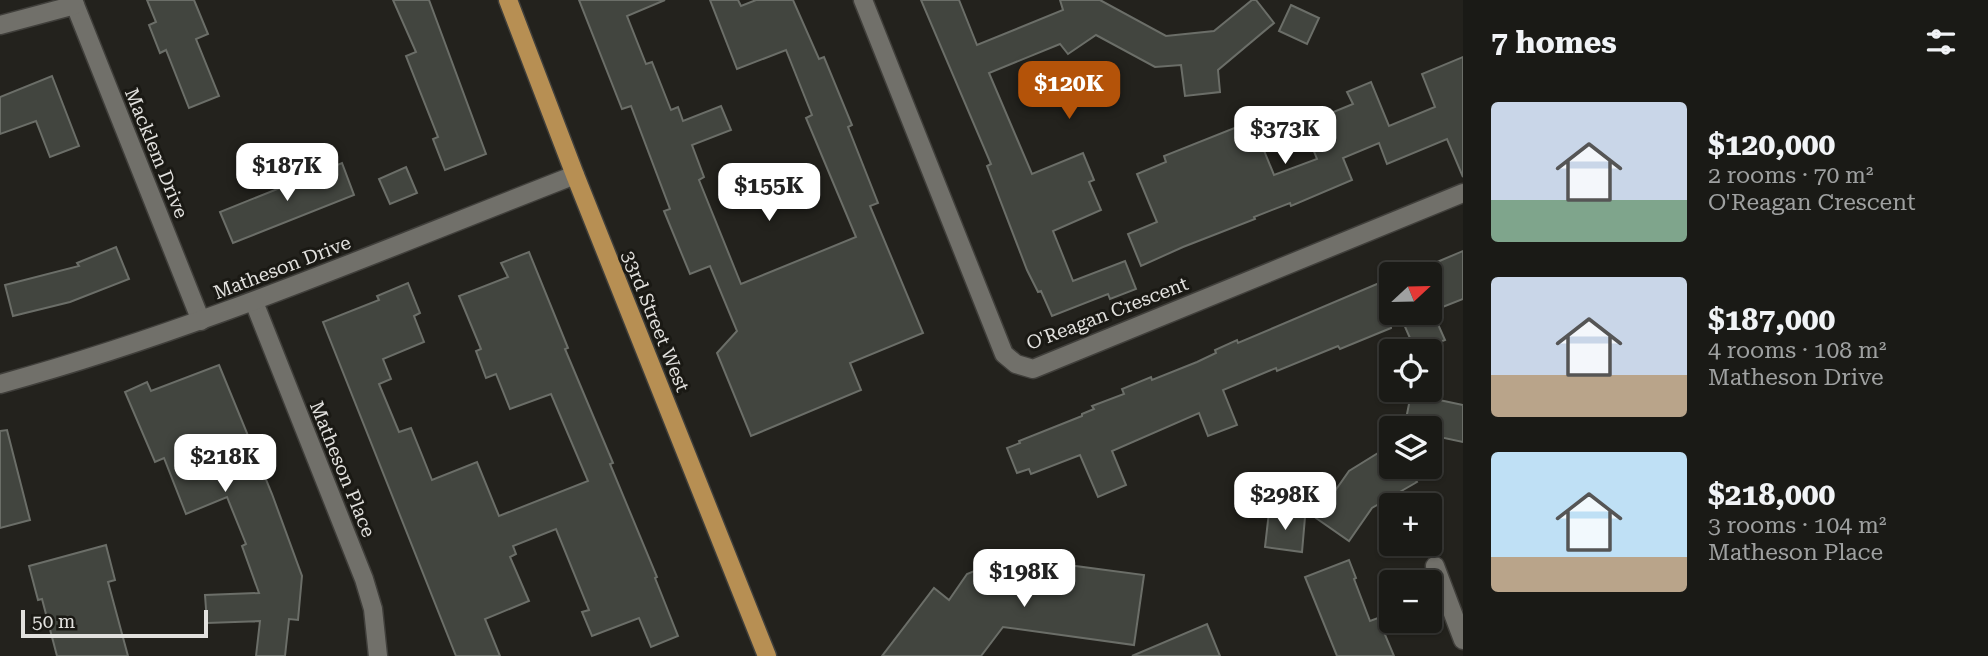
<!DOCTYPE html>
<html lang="en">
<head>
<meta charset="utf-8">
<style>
	body { margin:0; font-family:"Roboto Serif",serif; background:#23231f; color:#f1f3f6; height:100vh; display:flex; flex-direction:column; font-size:26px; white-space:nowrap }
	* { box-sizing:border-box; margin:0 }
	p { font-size:23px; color:#9fa1a1 }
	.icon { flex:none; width:38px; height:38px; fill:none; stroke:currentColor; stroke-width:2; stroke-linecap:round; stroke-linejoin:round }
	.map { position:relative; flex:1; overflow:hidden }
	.panel { display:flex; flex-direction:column; background:#1a1a16; width:525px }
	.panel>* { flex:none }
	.needle { width:46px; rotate:68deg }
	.buttons { position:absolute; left:1379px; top:262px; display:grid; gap:14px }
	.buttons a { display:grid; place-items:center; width:63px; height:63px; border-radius:7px; background:#1a1a16; box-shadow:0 2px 5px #0004,0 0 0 2px #383835; font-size:35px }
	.scale { position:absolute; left:21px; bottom:18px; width:187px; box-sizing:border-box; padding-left:7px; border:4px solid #e2e1de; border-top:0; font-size:19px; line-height:24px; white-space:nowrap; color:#e2e1de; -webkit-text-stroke:5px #1a1914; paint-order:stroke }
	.price { position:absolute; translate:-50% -60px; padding:0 16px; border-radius:14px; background:#fff; color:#222; font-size:23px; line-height:46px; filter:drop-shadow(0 2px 4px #0008) }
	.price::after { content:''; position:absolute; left:50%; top:42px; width:21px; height:16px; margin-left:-10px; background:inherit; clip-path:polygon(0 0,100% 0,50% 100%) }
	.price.on { background:#b45309; color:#fff }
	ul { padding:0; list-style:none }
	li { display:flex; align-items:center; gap:21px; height:175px; padding:0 28px }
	li span { display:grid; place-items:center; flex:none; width:196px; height:140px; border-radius:7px; color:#555 }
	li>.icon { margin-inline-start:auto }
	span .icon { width:84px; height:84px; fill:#fffc; stroke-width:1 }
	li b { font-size:30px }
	h2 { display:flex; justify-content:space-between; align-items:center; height:84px; padding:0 28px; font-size:30px }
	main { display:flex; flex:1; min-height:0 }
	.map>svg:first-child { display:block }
</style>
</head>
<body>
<main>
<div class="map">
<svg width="1463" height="656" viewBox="0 0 1463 656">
	<rect width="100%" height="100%" fill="#23221d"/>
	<g fill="#42453f" stroke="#6b6e68" stroke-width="2">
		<path d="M147 0H194L208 34 196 39 219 96 189 108 166 50 160 53 149 25 156 22Z"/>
		<path d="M393 0H429L486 154 445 170 433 139 438 137 406 56 416 52Z"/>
		<path d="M579 0H665L627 16 646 64 652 62 671 110 678 107 683 121 721 106 731 130 692 145 704 177 699 180 741 284 856 237 806 118 812 115 786 50 737 69 710 0H738L741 6 756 0H793L819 59 824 57 852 125 848 127 878 203 870 206 923 333 850 363 861 390 751 436 717 353 737 331 710 266 690 274 664 211 670 209 631 106 622 109Z"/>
		<path d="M921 0H959L977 45 1063 10 1060 0H1100L1166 36 1214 31 1252 0H1256L1274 23 1218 70 1220 92 1185 96 1181 65 1155 67 1096 35 1068 54 1060 44 989 73 1032 174 1083 153 1094 180 1089 182 1101 210 1053 231 1073 281 1125 261 1136 289 1110 299 1108 294 1052 316 1041 291 1038 292 1027 270 987 166 991 164Z"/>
		<path d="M1291 5 1319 18 1307 44 1279 31Z"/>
		<path d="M1463 57V177L1447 139 1387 164 1379 143 1343 158 1352 180 1291 206 1290 203 1254 217 1255 219 1183 247 1141 266 1128 234 1157 222 1137 174 1166 162 1164 156 1252 121 1274 175 1317 159 1307 134 1330 125 1326 115 1353 104 1347 92 1371 82 1389 126 1435 107 1422 74Z"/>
		<path d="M52 76 79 146 50 157 36 121 0 134V97Z"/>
		<path d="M342 163 354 195 233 243 220 212Z"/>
		<path d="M406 167 417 193 390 204 379 179Z"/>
		<path d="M116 247 129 279 70 302 13 316 5 285 79 266 77 263Z"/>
		<path d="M1463 251V299L1430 312V265Z"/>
		<path d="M529 252 568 348 565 349 613 463 610 464 657 577 655 578 678 636 651 647 639 618 592 636 582 612 589 610 556 529 513 546 516 554 510 557 529 601 485 619 500 656H456L323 322 379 300 377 296 408 283 420 313 414 316 424 342 383 359 391 379 379 384 399 432 411 428 432 480 477 462 499 516 588 481 551 394 510 409 496 374 486 378 476 351 481 349 459 296 508 277 501 263Z"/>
		<path d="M1391 278V328L1340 349 1338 346 1277 371 1276 368 1223 390 1237 425 1208 436 1199 413 1112 451 1126 485 1098 497 1080 455 1031 474 1029 469 1017 473 1007 448 1020 443 1019 441 1082 416V414L1094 409 1092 406 1124 394 1122 389 1151 377 1152 380 1197 362 1216 353 1215 350 1237 340 1238 343Z"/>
		<path d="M1399 313H1433L1445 340 1416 352Z"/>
		<path d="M219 365 272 494 302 576 298 620 289 619 285 656H256L260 621 207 623 205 595 259 593 242 546 246 544 227 497 186 514 164 458 155 462 125 392 147 382 151 391Z"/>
		<path d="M1411 394 1463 405V442L1430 435V429H1404Z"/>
		<path d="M7 430 30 520 0 528V431Z"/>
		<path d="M1391 445V467H1408L1417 482 1372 508 1349 541 1316 518 1349 471Z"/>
		<path d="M1269 512 1305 517 1302 552 1265 547Z"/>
		<path d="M106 545 115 580 108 582 128 656H57L42 599 38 600 29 566Z"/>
		<path d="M1015 558 1144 575 1134 645 1003 627 981 656H882L934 588 949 600 967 574 984 567 1013 575Z"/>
		<path d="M1349 560 1356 578 1354 579 1370 621 1378 618 1394 656H1337L1305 577Z"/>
		<path d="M1207 624 1220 656H1132Z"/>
	</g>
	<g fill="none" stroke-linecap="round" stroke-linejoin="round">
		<defs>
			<g id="minor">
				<path d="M73 0 201 321"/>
				<path d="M863 0 1004 354 1016 364 1033 369 1463 193"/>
				<path d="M0 25 75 5"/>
				<path d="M254 302 364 579 373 609 378 656"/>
				<path d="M0 384C198 330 384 249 575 175"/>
				<path d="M1435 566 1463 640"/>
			</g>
			<path id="major" d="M508 0 575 175 767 656"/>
		</defs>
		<use href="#minor" stroke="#403f3b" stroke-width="21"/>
		<use href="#major" stroke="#403f3b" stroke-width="21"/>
		<use href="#minor" stroke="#71706a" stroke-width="18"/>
		<use href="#major" stroke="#b78f53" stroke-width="18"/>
	</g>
	<g text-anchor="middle" stroke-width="6" stroke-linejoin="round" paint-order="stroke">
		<g font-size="19" fill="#e2e1de" stroke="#1a1914">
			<text transform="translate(157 153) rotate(68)" y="7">Macklem Drive</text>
			<text transform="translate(282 267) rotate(-21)" y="7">Matheson Drive</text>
			<text transform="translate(1107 313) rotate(-21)" y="7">O'Reagan Crescent</text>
			<text transform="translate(656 321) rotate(68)" y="7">33rd Street West</text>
			<text transform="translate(343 469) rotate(68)" y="7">Matheson Place</text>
		</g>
	</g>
</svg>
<div class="buttons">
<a><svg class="needle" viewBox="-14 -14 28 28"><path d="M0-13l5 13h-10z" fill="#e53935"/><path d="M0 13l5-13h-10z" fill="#9fa1a1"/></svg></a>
<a><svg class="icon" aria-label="locate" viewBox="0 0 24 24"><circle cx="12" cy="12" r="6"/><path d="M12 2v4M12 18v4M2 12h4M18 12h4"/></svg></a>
<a><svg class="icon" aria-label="layers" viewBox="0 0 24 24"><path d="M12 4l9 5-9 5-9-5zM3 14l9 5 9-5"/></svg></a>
<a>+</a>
<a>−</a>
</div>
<div class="scale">50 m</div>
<b class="price on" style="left:1069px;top:121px">$120K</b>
<b class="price" style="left:1285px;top:166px">$373K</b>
<b class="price" style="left:287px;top:203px">$187K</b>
<b class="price" style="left:769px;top:223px">$155K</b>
<b class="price" style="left:225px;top:494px">$218K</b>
<b class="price" style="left:1285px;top:532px">$298K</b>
<b class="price" style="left:1024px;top:609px">$198K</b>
</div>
<section class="panel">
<h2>7 homes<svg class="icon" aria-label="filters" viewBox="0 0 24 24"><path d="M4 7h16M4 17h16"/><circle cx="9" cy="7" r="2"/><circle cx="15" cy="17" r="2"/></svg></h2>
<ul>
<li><span style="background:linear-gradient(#c9d6e8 70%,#7fa58c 0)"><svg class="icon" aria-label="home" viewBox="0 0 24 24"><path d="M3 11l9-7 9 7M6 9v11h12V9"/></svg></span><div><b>$120,000</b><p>2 rooms · 70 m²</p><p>O'Reagan Crescent</p></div></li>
<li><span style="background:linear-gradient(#c9d6e8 70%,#b9a48a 0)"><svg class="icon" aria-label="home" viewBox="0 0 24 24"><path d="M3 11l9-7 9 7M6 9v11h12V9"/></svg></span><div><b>$187,000</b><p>4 rooms · 108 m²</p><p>Matheson Drive</p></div></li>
<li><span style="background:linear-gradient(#bfe0f5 75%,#b9a48a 0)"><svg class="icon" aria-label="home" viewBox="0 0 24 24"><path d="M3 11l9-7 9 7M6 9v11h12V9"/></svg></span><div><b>$218,000</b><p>3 rooms · 104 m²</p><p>Matheson Place</p></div></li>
</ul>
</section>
</main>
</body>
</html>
